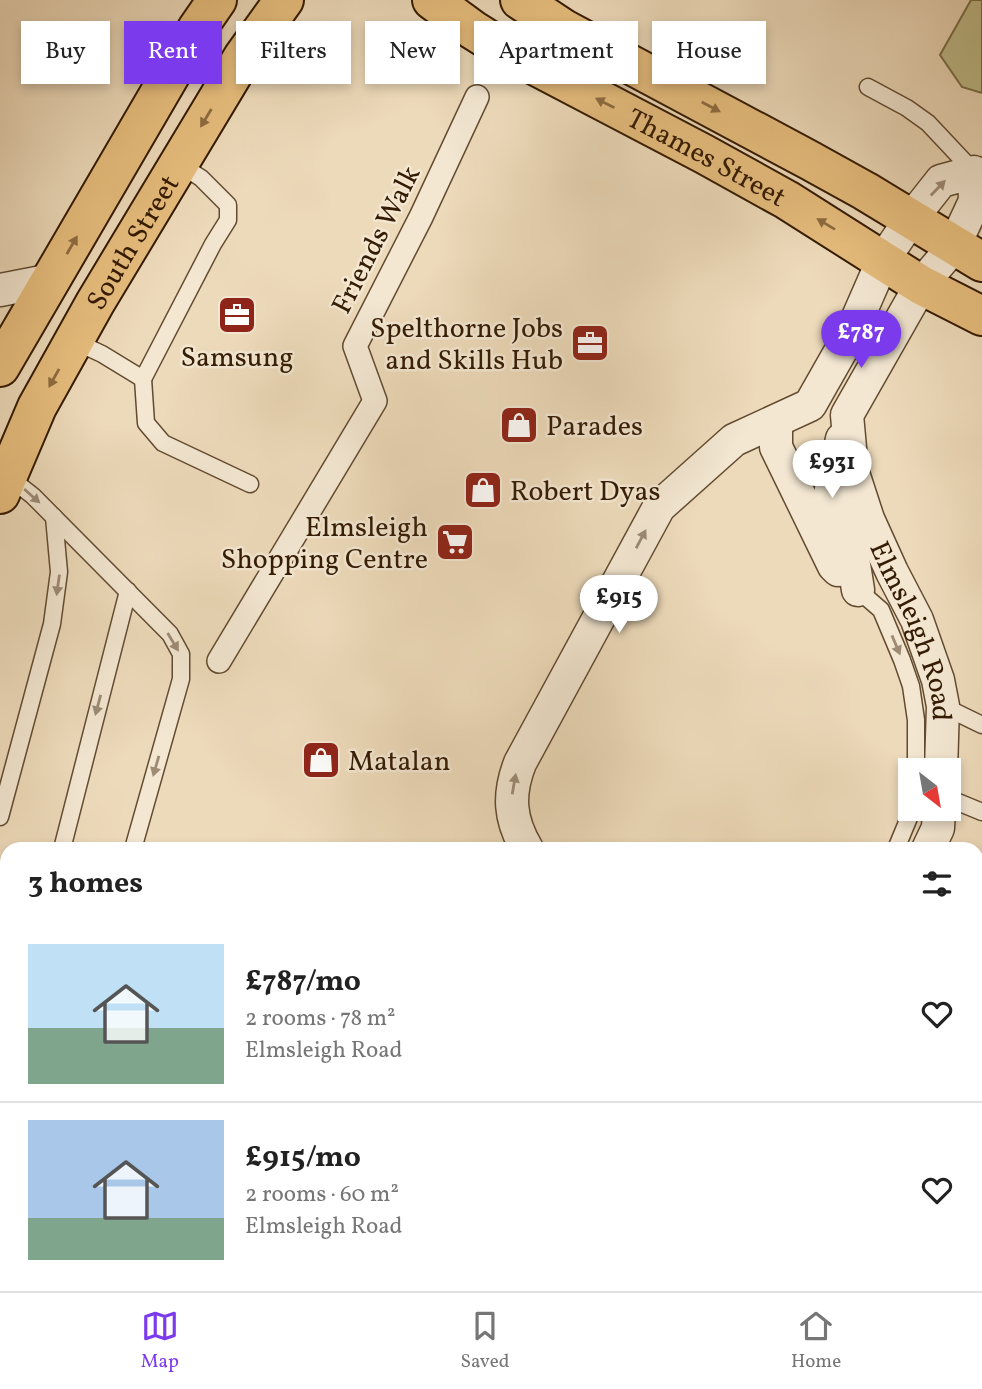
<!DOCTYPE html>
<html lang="en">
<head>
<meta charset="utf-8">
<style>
	body { margin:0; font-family:Vollkorn,serif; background:#f2f2f2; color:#222; height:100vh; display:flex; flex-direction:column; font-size:26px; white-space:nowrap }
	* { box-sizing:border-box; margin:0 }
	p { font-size:23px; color:#767676 }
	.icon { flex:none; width:38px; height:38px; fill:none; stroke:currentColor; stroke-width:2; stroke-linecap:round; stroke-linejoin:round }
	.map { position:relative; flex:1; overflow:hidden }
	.sheet { position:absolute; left:0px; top:842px; width:984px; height:450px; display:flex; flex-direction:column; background:#fff; border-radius:21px 21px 0 0; box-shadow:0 4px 10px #0003 }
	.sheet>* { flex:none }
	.guide { position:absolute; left:21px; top:21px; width:942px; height:63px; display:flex; gap:14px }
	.needle { width:46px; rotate:149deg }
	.buttons { position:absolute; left:898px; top:758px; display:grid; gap:14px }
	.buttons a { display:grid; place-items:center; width:63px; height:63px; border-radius:0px; background:#fff; box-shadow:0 4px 10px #0003; font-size:35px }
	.price { position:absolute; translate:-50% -60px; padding:0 16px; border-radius:24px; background:#fff; color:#222; font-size:23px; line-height:46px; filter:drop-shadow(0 2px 4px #0008) }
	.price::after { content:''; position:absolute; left:50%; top:42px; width:21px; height:16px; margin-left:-10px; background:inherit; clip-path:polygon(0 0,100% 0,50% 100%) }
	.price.current { background:#7c3aed; color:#fff }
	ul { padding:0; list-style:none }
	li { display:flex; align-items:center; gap:21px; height:175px; padding:0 28px }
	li+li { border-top:2px solid #e0e0e0 }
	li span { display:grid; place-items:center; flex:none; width:196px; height:140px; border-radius:0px; color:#555 }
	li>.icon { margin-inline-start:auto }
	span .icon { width:84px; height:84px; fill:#fffc; stroke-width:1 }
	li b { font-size:30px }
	h2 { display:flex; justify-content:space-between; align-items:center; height:84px; padding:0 28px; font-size:30px }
	.chip { padding:0 24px; border-radius:0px; background:#fff; box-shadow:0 4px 10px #0003; font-size:24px; line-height:63px }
	.chip.current { background:#7c3aed; color:#fff }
	.tab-bar { display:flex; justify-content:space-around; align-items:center; height:98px; border-top:2px solid #e0e0e0; background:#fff; font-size:19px; color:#767676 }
	.tab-bar a { display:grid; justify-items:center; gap:4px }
	.tab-bar .current { color:#7c3aed }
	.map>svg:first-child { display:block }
</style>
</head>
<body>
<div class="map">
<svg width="982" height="1291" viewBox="0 0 982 1291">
	<rect width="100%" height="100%" fill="#eddaba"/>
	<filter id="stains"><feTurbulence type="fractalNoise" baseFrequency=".00286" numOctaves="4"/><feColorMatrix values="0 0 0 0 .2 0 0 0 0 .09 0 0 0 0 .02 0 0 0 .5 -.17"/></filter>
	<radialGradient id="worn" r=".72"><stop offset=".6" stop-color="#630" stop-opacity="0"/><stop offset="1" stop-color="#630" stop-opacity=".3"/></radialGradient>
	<path fill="#bfbd8b" stroke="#7a6c47" stroke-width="2" d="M971 0H982V93L962 87 940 55Z"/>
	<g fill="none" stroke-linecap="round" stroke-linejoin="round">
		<g stroke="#c8b495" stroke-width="23" stroke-dasharray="23 11" stroke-linecap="butt">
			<path d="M822 1284 834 1291"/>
			<path d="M369 1291 372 1284"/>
		</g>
		<defs>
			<g id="service">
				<path d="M868 87 907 108 928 123 974 172H978"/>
				<path d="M74 341 102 354 143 379 213 244 228 220V205L201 178 179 164"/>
				<path d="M143 379 146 423 163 443 250 484"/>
				<path d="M6 481 19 485 33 496 170 634 181 654V679L133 849"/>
				<path d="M858 590 881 610 902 660 911 686 916 720V770"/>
				<path d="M943 706 982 725"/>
				<path d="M948 798 982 812"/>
				<path d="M0 817 52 624 59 572 54 517"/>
				<path d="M62 849 128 591"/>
				<path d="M896 849 913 808"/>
				<path d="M0 891 7 906"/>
				<path d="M0 980 7 966"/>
				<path d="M0 1006 7 1000"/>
				<path d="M616 1291 621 1284"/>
				<path d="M663 1291 666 1284"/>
			</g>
			<path id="pedestrian" d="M219 661 375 401 355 346 421 217 477 97"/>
			<g id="minor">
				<path d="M0 290 52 280"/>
				<path d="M776 422V447L834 566 838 570"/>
				<path d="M842 439 830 494 841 531 853 558 858 590"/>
				<path id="s1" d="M527 849C509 819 508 794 520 763L659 507 734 440 810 405 852 331 883 260 911 219 941 181 974 172 975 201 954 246 921 285 847 415 852 470 868 519 892 572 917 620 938 680 943 706 941 770"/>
				<path d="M928 849 938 828 939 808"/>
			</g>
			<g id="primary">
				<path id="s2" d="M432 0 473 30 500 47 704 154 787 200 921 285 982 316"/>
				<path d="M520 0 564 29 809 160 865 191 982 262"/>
				<path d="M0 367 197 29 217 0"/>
				<path id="s3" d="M0 494 37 407 95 303 243 57 284 0"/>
			</g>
		</defs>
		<use href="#service" stroke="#624b31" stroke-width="19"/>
		<use href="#pedestrian" stroke="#624b31" stroke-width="26"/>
		<use href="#minor" stroke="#624b31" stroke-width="35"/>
		<use href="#primary" stroke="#341b03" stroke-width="42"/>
		<use href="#service" stroke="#f3e7d2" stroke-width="16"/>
		<use href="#pedestrian" stroke="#f3e7d2" stroke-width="23"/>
		<use href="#minor" stroke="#f3e7d2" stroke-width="32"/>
		<use href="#primary" stroke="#e6bd7d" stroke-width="38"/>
	</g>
	<defs><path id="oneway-solid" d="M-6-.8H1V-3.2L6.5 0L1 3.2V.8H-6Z" transform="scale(1.75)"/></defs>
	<g fill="#8d6c40">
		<use href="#oneway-solid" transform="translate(605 103) rotate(-153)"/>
		<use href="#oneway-solid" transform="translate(711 107) rotate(28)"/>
		<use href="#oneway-solid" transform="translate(206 118) rotate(121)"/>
		<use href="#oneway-solid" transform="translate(826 224) rotate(-149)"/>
		<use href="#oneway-solid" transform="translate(72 245) rotate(-60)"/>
		<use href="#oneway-solid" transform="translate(54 378) rotate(119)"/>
	</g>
	<g fill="#9d8b75">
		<use href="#oneway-solid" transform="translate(938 188) rotate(-46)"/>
		<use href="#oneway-solid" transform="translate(32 496) rotate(42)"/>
		<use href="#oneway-solid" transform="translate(641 539) rotate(-62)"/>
		<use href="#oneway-solid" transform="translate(58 585) rotate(98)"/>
		<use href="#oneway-solid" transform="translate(173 642) rotate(59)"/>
		<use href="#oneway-solid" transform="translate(896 645) rotate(67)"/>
		<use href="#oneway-solid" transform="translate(98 705) rotate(105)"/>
		<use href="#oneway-solid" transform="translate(156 766) rotate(106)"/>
		<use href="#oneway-solid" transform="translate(514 784) rotate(-80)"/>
	</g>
	<defs>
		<symbol id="office-square" viewBox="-11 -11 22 22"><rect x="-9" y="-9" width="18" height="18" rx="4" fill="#8f2418" stroke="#f3e7d2"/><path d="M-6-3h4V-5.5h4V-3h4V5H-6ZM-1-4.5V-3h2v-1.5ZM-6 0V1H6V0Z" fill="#fff"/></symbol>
		<symbol id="shop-square" viewBox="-11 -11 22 22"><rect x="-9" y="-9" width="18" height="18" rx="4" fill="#8f2418" stroke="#f3e7d2"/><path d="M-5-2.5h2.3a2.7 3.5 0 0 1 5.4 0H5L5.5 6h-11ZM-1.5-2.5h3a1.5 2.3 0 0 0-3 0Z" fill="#fff"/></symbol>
		<symbol id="supermarket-square" viewBox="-11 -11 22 22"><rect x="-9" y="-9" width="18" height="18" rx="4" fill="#8f2418" stroke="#f3e7d2"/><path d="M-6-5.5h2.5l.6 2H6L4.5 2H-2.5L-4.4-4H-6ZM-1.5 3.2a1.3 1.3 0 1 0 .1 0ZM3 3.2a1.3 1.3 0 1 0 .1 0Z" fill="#fff"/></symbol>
	</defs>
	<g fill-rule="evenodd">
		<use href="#office-square" x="215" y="293" width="44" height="44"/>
		<use href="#office-square" x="568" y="321" width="44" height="44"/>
		<use href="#shop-square" x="497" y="403" width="44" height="44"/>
		<use href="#shop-square" x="461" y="468" width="44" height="44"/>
		<use href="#supermarket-square" x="433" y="520" width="44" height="44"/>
		<use href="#shop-square" x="299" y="738" width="44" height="44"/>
	</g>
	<g text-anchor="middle" stroke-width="5" stroke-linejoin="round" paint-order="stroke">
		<g font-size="28" fill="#341b03" stroke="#f3e7d2">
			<text dy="10" stroke="none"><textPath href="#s2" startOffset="317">Thames Street</textPath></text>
			<text transform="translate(375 239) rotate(-63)" y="10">Friends Walk</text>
			<text dy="10" stroke="none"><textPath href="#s3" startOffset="285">South Street</textPath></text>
			<text dy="10" stroke="none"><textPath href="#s1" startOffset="1368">Elmsleigh Road</textPath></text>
		</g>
		<g font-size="28" fill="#341b03" stroke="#f3e7d2" text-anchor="start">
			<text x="563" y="337" text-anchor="end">Spelthorne Jobs<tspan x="563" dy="32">and Skills Hub</tspan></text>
			<text x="237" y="366" text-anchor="middle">Samsung</text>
			<text x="546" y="435">Parades</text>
			<text x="510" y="500">Robert Dyas</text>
			<text x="428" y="536" text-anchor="end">Elmsleigh<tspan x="428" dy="32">Shopping Centre</tspan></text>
			<text x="348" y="770">Matalan</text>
		</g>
	</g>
	<rect width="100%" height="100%" filter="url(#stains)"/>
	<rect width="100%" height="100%" fill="url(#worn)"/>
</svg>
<div class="buttons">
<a><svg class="needle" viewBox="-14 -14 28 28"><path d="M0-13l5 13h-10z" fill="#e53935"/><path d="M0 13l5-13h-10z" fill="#767676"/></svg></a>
</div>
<b class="price current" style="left:861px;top:370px">£787</b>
<b class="price" style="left:832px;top:500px">£931</b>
<b class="price" style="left:619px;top:635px">£915</b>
<div class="guide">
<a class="chip">Buy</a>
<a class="chip current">Rent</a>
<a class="chip">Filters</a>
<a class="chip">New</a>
<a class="chip">Apartment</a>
<a class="chip">House</a>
</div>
<section class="sheet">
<h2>3 homes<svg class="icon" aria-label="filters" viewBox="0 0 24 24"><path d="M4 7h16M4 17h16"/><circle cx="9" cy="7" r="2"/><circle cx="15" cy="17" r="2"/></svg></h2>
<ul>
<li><span style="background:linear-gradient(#bfe0f5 60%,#7fa58c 0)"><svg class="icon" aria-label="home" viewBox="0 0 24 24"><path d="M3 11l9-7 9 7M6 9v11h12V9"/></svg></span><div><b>£787/mo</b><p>2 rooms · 78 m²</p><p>Elmsleigh Road</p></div><svg class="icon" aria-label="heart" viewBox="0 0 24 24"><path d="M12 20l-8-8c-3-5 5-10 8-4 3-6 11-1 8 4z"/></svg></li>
<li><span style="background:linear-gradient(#a9c7e8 70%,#7fa58c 0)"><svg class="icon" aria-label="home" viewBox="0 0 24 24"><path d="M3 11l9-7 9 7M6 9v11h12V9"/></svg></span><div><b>£915/mo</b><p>2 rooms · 60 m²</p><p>Elmsleigh Road</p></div><svg class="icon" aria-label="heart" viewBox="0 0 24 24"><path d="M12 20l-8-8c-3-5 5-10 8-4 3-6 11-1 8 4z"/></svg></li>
</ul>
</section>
</div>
<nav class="tab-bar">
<a class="current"><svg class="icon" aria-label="map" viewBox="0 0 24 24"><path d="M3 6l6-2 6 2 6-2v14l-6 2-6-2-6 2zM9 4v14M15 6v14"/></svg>Map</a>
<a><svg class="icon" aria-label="saved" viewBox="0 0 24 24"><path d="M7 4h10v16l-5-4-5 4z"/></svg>Saved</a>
<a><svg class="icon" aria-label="home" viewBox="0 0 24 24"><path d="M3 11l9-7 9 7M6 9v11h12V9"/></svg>Home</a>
</nav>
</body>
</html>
